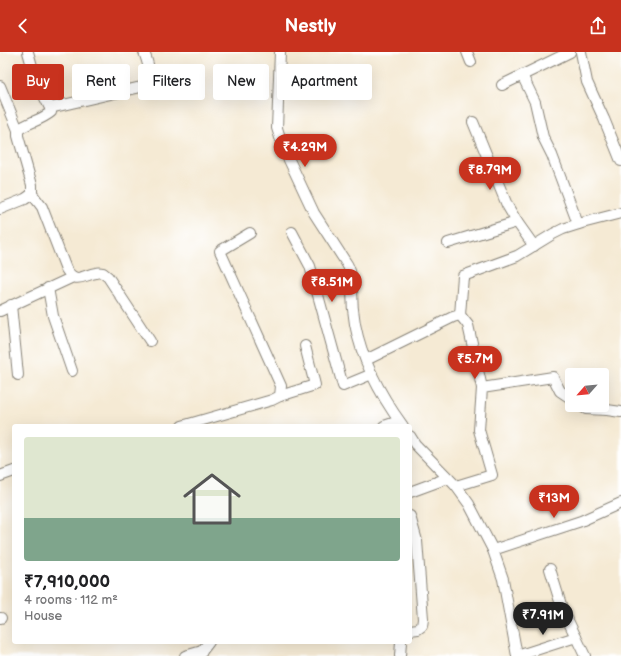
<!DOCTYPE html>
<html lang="en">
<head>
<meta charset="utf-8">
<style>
	body { margin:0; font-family:"Balsamiq Sans",sans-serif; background:#f2f2f2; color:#202124; height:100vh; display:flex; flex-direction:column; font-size:15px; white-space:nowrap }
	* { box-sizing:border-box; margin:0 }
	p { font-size:13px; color:#757577 }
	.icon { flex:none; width:22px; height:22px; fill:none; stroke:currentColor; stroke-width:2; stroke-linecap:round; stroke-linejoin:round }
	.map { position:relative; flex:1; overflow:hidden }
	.details { position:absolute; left:12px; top:372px; width:400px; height:220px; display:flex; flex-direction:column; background:#fff; border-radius:4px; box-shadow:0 4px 16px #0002 }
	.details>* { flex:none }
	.top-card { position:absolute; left:12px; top:12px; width:400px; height:36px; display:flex; gap:8px }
	.needle { width:26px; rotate:243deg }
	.tools { position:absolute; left:565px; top:316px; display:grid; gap:8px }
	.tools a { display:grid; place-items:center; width:44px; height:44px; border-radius:4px; background:#fff; box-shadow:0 4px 16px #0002; font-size:20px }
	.price { position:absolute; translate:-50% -34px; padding:0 9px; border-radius:14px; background:#c8321e; color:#fff; font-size:13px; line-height:26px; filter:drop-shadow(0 1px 2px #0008) }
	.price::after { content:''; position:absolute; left:50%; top:24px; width:12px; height:9px; margin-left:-6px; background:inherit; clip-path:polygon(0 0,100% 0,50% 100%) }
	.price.selected { background:#222; color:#fff }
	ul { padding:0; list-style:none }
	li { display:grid; align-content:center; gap:8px; height:212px; padding:0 12px }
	li span { display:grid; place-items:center; height:124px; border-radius:4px; color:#555 }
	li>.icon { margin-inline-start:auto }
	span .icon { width:72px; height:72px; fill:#fffc; stroke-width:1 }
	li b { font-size:17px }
	.chip { padding:0 14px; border-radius:4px; background:#fff; box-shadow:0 4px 16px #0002; font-size:14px; line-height:36px }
	.chip.selected { background:#c8321e; color:#fff }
	header { display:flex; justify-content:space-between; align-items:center; height:52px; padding:0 12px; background:#c8321e; color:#fff; font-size:18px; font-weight:600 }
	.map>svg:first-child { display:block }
</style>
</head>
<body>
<header><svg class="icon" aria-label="back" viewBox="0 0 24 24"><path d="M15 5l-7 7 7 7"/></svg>Nestly<svg class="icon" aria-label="share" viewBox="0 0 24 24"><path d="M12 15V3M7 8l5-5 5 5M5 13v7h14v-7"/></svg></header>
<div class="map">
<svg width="621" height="604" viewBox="0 0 621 604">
	<rect width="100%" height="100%" fill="#fff"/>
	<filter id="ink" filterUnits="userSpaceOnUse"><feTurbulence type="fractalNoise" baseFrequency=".025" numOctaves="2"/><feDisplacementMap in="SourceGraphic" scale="8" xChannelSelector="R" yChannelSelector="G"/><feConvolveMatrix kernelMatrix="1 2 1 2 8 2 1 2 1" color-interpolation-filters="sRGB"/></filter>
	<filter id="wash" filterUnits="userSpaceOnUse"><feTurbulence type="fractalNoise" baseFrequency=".012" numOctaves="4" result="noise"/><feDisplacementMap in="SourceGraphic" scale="16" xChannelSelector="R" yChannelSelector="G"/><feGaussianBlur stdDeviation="0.9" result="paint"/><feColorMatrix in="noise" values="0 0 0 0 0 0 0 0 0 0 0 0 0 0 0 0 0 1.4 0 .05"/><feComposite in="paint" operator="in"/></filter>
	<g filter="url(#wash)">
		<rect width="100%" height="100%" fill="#f5ead4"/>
	</g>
	<g filter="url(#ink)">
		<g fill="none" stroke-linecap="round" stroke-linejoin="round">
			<defs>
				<g id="street">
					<path d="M280 0 277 76 283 95 314 161 345 209C348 213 350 218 351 223 352 228 352 233 352 238 352 250 353 261 355 272 362 309 381 344 403 374"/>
					<path d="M467 0 471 10"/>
					<path d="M581 0 587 30 604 67 621 109"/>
					<path d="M522 23 535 50 543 85 552 103 578 172"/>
					<path d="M502 33 570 0"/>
					<path d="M0 34 18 78"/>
					<path d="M50 56 141 35 148 31C151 20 148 11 144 0"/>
					<path d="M473 70 507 153 517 170 534 194"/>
					<path d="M32 142 42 155 66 217C76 233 83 223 96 221 98 220 101 221 103 221L108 225 150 289"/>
					<path d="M0 157 25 147 32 142V133L18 84V78C28 70 40 69 51 60L50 56 36 28 28 0"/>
					<path d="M292 180 310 214 343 334 372 322"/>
					<path d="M448 191 517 170"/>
					<path d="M48 236 53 264 72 319"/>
					<path d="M11 253 18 323"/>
					<path d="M0 259 73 225"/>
					<path d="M460 263 463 224 517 204 553 182 563 177 582 171 621 161"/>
					<path d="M366 308 453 265 460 263 468 273 482 336"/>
					<path d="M280 344 315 333 305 294"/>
					<path d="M580 353 586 357 607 358 621 360"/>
					<path d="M182 374 272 348 280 344 281 334 220 199 250 181"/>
					<path d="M384 374 399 369"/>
					<path d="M410 384 415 392 456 434 469 452 493 498 503 527 517 604"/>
					<path d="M0 424 14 419"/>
					<path d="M456 434 492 423 479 378 482 336 553 325 560 339 572 347"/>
					<path d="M410 440 448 426"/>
					<path d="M410 464 417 489 423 567 422 574 418 577 410 578"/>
					<path d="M493 498 581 469 621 451"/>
					<path d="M550 517 562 556 585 604"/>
					<path d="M0 566H1"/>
					<path d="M185 604 202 599"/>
					<path d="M200 604 202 599 209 590"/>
					<path d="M400 604 401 590"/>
					<path d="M517 604 576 585"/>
				</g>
			</defs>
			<use href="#street" stroke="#888378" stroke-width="12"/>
			<use href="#street" stroke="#fff" stroke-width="10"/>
		</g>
	</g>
</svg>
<div class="tools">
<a><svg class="needle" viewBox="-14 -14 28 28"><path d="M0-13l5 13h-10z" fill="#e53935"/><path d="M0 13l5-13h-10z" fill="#757577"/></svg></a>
</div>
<b class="price" style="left:305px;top:116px">₹4.29M</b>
<b class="price" style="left:490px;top:139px">₹8.79M</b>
<b class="price" style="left:332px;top:251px">₹8.51M</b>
<b class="price" style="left:475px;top:328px">₹5.7M</b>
<b class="price" style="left:554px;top:467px">₹13M</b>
<b class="price selected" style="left:543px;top:584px">₹7.91M</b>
<div class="top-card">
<a class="chip selected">Buy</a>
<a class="chip">Rent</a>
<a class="chip">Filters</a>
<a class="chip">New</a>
<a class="chip">Apartment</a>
</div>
<section class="details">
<ul>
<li><span style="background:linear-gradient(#dfe7d0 65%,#7fa58c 0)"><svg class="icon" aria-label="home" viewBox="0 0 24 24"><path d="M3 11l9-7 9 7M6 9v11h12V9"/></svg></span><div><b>₹7,910,000</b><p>4 rooms · 112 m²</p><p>House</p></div></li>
</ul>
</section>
</div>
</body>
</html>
